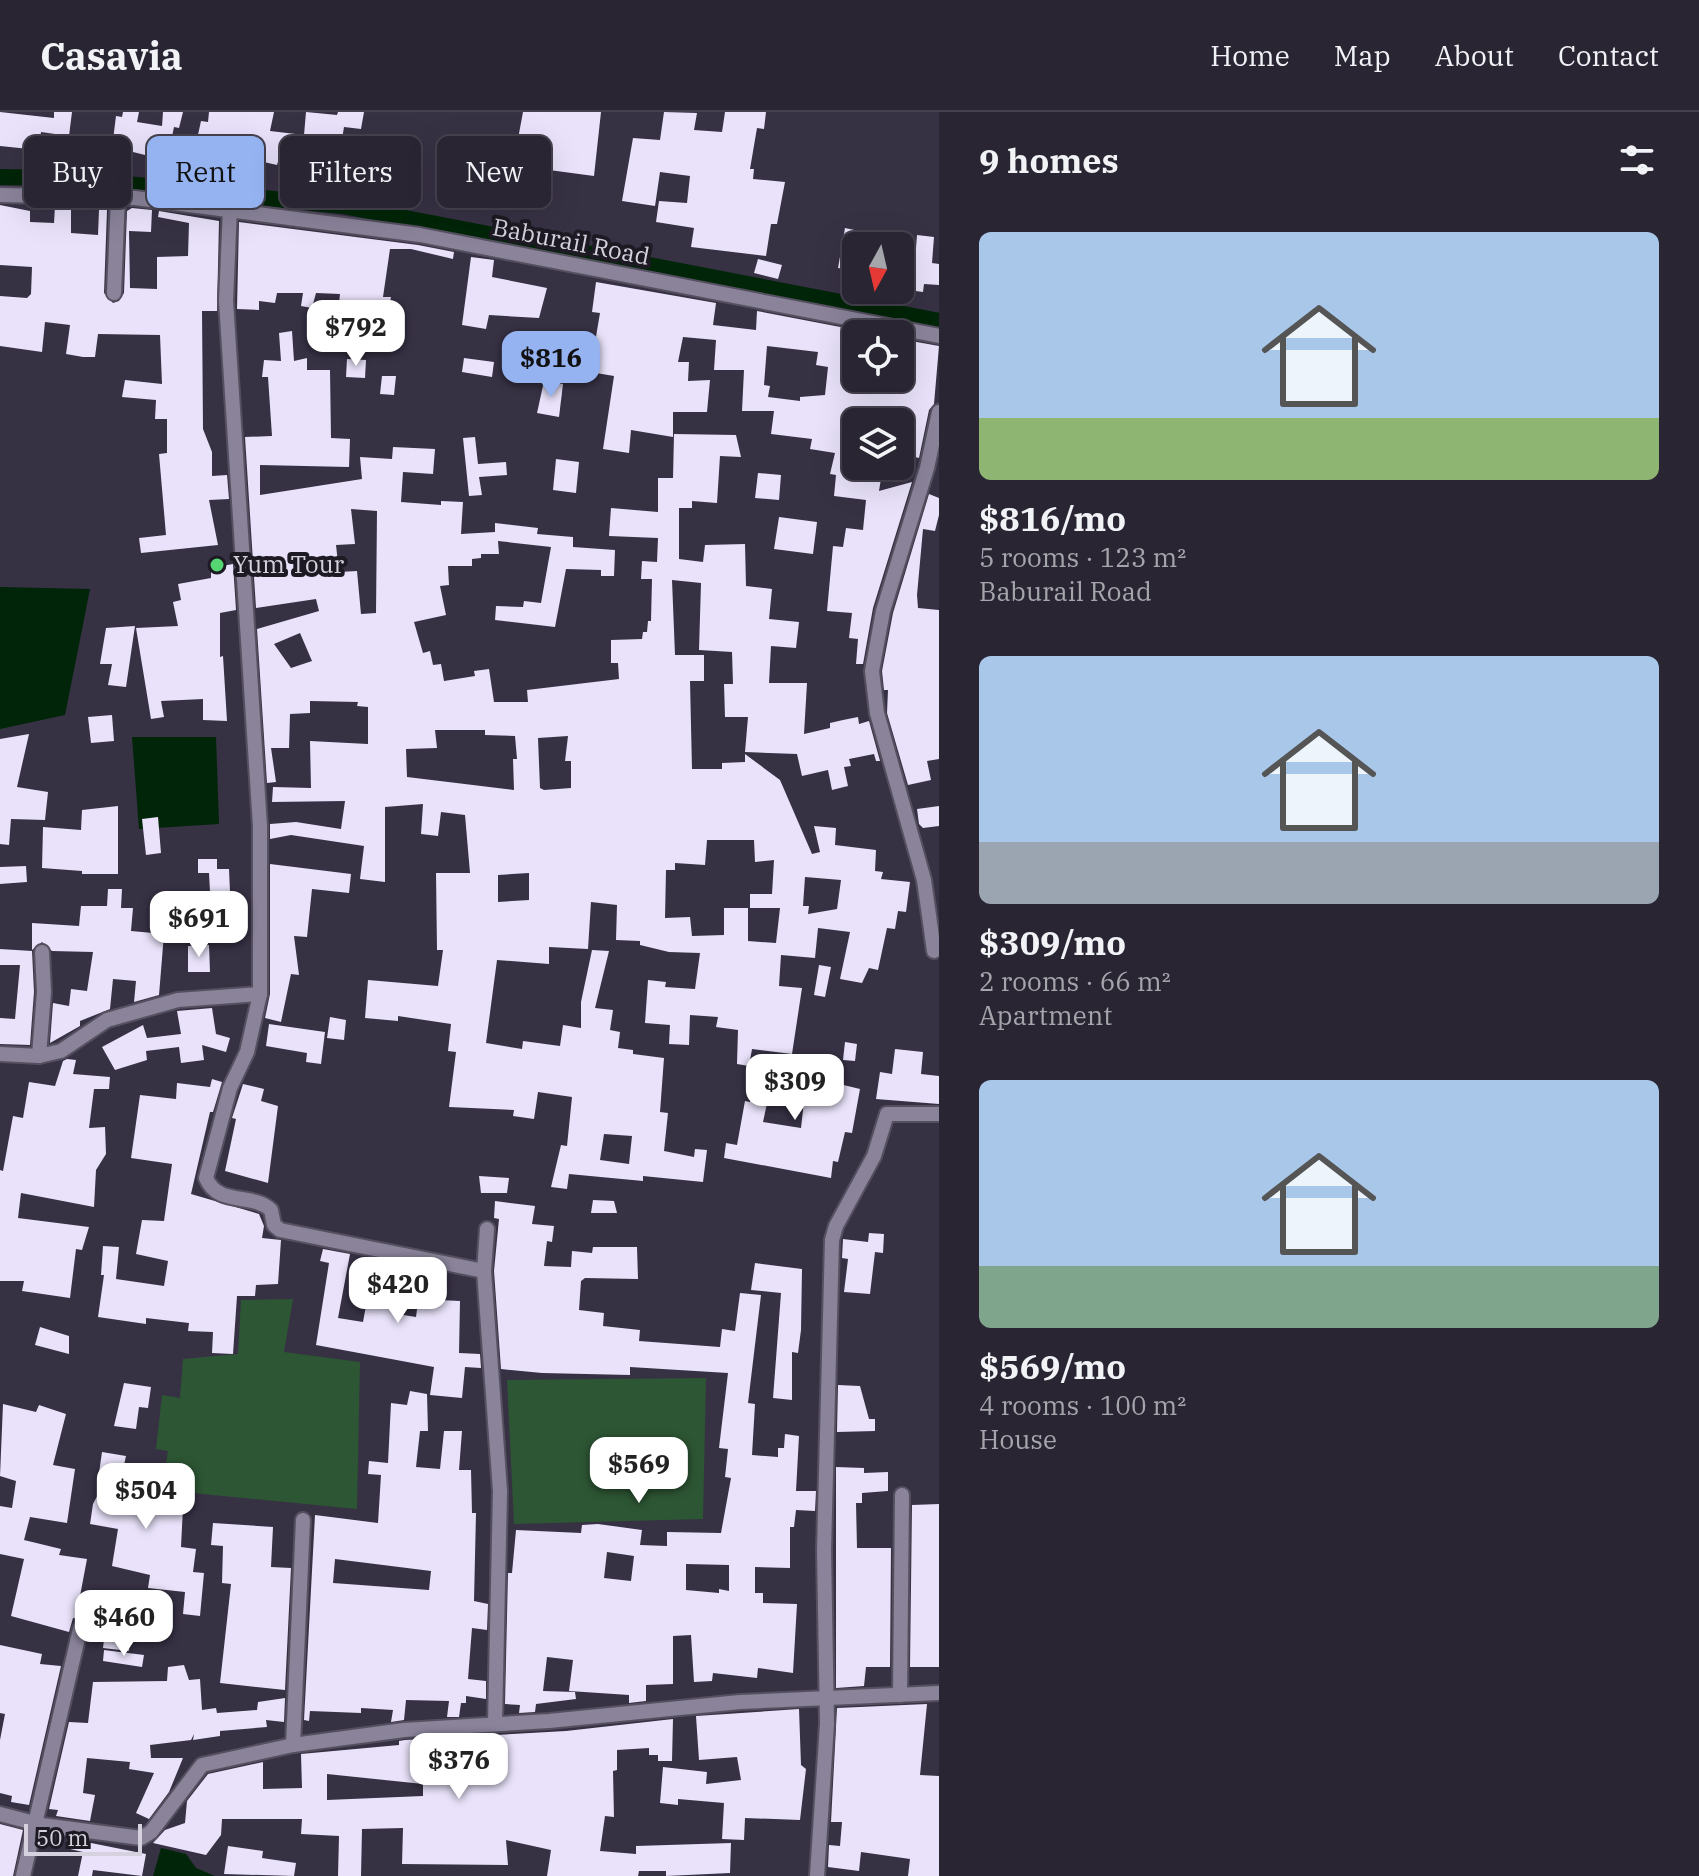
<!DOCTYPE html>
<html lang="en">
<head>
<meta charset="utf-8">
<style>
	body { margin:0; font-family:"IBM Plex Serif",serif; background:#35313f; color:#f1f3f6; height:100vh; display:flex; flex-direction:column; font-size:30px; white-space:nowrap }
	* { box-sizing:border-box; margin:0 }
	p { font-size:26px; color:#a5a5ac }
	.icon { flex:none; width:44px; height:44px; fill:none; stroke:currentColor; stroke-width:2; stroke-linecap:round; stroke-linejoin:round }
	.map { position:relative; flex:1; overflow:hidden }
	.details { display:flex; flex-direction:column; background:#292533; width:760px }
	.details>* { flex:none }
	.top-card { position:absolute; left:24px; top:24px; width:760px; height:72px; display:flex; gap:16px }
	.needle { width:52px; rotate:188deg }
	.tools { position:absolute; left:842px; top:120px; display:grid; gap:16px }
	.tools a { display:grid; place-items:center; width:72px; height:72px; border-radius:12px; background:#292533; box-shadow:0 8px 32px #0002,0 0 0 2px #45424e; font-size:40px }
	.scale { position:absolute; left:24px; bottom:20px; width:118px; box-sizing:border-box; padding-left:8px; border:4px solid #d5d1de; border-top:0; font-size:22px; line-height:28px; white-space:nowrap; color:#d5d1de; -webkit-text-stroke:6px #1d1a23; paint-order:stroke }
	.price { position:absolute; translate:-50% -68px; padding:0 18px; border-radius:16px; background:#fff; color:#222; font-size:26px; line-height:52px; filter:drop-shadow(0 2px 4px #0008) }
	.price::after { content:''; position:absolute; left:50%; top:48px; width:24px; height:18px; margin-left:-12px; background:inherit; clip-path:polygon(0 0,100% 0,50% 100%) }
	.price.current { background:#95b2f1; color:#111 }
	ul { padding:0; list-style:none }
	li { display:grid; align-content:center; gap:16px; height:424px; padding:0 40px }
	li span { display:grid; place-items:center; height:248px; border-radius:12px; color:#555 }
	li>.icon { margin-inline-start:auto }
	span .icon { width:144px; height:144px; fill:#fffc; stroke-width:1 }
	li b { font-size:34px }
	h2 { display:flex; justify-content:space-between; align-items:center; height:96px; padding:0 40px; font-size:34px }
	.pill { padding:0 28px; border-radius:12px; background:#292533; box-shadow:0 8px 32px #0002,0 0 0 2px #45424e; font-size:28px; line-height:72px }
	.pill.current { background:#95b2f1; color:#111 }
	header { display:flex; align-items:center; gap:48px; box-sizing:border-box; height:112px; padding:0 40px; background:#292533; border-bottom:2px solid #45424e }
	header strong { font-size:38px }
	nav { display:flex; gap:44px; margin-inline-start:auto; font-size:28px }
	main { display:flex; flex:1; min-height:0 }
	.map>svg:first-child { display:block }
</style>
</head>
<body>
<header>
<strong>Casavia</strong>
<nav><a>Home</a><a>Map</a><a>About</a><a>Contact</a></nav>
</header>
<main>
<div class="map">
<svg width="939" height="1764" viewBox="0 0 939 1764">
	<rect width="100%" height="100%" fill="#373144"/>
	<g fill="#2d5634">
		<path d="M293 1187 284 1240 360 1250 357 1397 161 1378 168 1339 156 1337 162 1283 180 1286 183 1247 238 1242 241 1188Z"/>
		<path d="M706 1266 703 1407 514 1412 507 1268Z"/>
	</g>
	<g fill="#002508">
		<path d="M0 475 90 477 65 603 0 617Z"/>
		<path d="M132 625H216L219 712 139 717Z"/>
		<path d="M161 1736 186 1742 196 1756 215 1764H153Z"/>
	</g>
	<g fill="none" stroke-linecap="round" stroke-linejoin="round">
		<path stroke="#002508" stroke-width="16" d="M0 65 68 66 343 94 939 209"/>
	</g>
	<g fill="#e9e2fa" fill-rule="evenodd">
		<path d="M0 0 54 6V0H72L69 24 41 20 39 38 0 34Z"/>
		<path d="M123 0H139L137 10 162 14 163 0H183L179 16 174 15 168 44 160 42V34L155 33 153 45 117 36 118 29 113 28 116 4 122 5Z"/>
		<path d="M209 0H274L270 19 304 23 306 0 337 3 338 0H364L361 17 344 15 336 64 316 60 318 42 281 39 277 53 255 48 253 64 215 58 217 46 194 41 201 9 208 10Z"/>
		<path d="M523 0H601L594 64 549 58 550 49 515 43Z"/>
		<path d="M664 0 697 1 694 18 722 20 725 0H766L764 17 757 16 750 57H754L753 67 785 70 777 112H771L766 144 691 135 694 116 656 110 659 89 687 91 690 64 660 60 655 94 622 89 633 26 660 28Z"/>
		<path d="M477 25 508 30 506 45 476 42Z"/>
		<path d="M458 67 506 74 504 89 456 83Z"/>
		<path d="M0 93 30 99V110L54 111 55 94 71 95V121L98 123 99 98H107L104 181 113 191 119 189 124 181 127 99 132 96 152 98 151 120 129 119 130 176 157 177V145L188 144 189 111 158 105 159 99 219 109 217 199H202L203 317 212 340V364L227 363 229 387 209 388 218 433 141 441 139 426 166 423 159 342 167 341V307H155L156 288 122 285 125 268 162 272 160 223 98 222 95 245H83L66 242 70 213 45 210 42 240 0 234V184L27 186 31 182 32 155 0 153Z"/>
		<path d="M239 110 418 133 454 140 453 147 411 137H390L383 185H391L382 232 364 231 369 206 338 201 340 182 316 181 312 196 301 194 303 181H277L275 191 259 189V198L237 197Z"/>
		<path d="M845 116 859 119 851 158 838 156Z"/>
		<path d="M917 123 934 125 932 151 939 152V173L924 172 923 180 901 177 904 148 915 149Z"/>
		<path d="M471 145 494 148 492 165 547 176 539 206 489 203 486 217 462 213Z"/>
		<path d="M758 147 782 153 778 167 754 161Z"/>
		<path d="M596 170 716 191 713 213 756 218 757 199 856 218V266L866 268 900 273V227L939 234 934 292 929 298 919 346 900 341 904 310H856V354H883L879 379 912 370 873 496 863 552H856L858 527 849 526 852 501 827 499 833 434 843 435 846 416 863 418 866 388 834 384 836 363 830 362 835 341 810 337 812 327 771 322 774 299H742L744 258H714L716 228 683 225 678 250H689L688 269 710 268 707 300H673V325L631 318 629 341 603 337 614 264 590 260 600 201 592 200ZM767 234 818 240 816 253 828 255 825 283 800 285V289L768 285 770 274 764 273Z"/>
		<path d="M292 219 294 249 307 246V258H330L331 326 350 327 349 355 260 353V383L362 367 360 345 392 347 393 335 435 337 433 362 403 360 401 390 441 393V389L463 390 461 422 495 420V411L538 416 537 422 573 425V435L615 438 614 464H601V458L566 457 555 515 495 508 496 494 523 495 524 489 541 491 551 435 498 429 499 442H481V446L472 447V454H448L449 473 440 474 446 503 414 510 423 541 430 539 433 553 441 552 444 569 475 564 474 559 489 557 494 590H528L527 578 619 567 618 551H611V528L642 527 643 520H647L648 509H651L652 467H641L642 449 657 450 658 426 609 424 611 396 658 400V366H673L674 322 736 323 741 345 720 344 717 391 692 389V396H679V447L703 450 705 433 745 432 746 474 772 477 769 507 799 510 796 536 771 534 769 571H807L804 622 830 616V611L843 608 858 605 859 612 869 609 880 649H876L874 642 849 647 851 654 844 655 848 674 832 678 828 658 802 664 797 642 745 640 748 605H725L724 572H733L732 540 699 538 701 471 672 468 675 543H704V569H690L692 657H722V651L745 650V642L780 668 812 742 820 740 814 714 836 716 835 733 876 738 875 759 883 760 881 767 910 770 906 800 898 799 895 817 887 816 878 858 869 856 862 871 840 867 850 820 818 816 815 846 781 843 779 874 802 876 792 942 752 937 749 954 737 952 738 918 716 915 718 905 690 903 689 933 669 932 670 913 645 911 648 868 666 870 665 875 695 877 700 841 669 840 640 833V829L616 828 617 793 591 790 588 837 549 835V852L497 848 486 931 522 937 523 929 560 934 563 913 581 916V890L592 838 609 839 595 896 613 898 610 918 620 920 618 936 633 938V942L664 946 660 1000 668 1001 664 1039 694 1045 695 1037 707 1038 703 1070 643 1064V1069L569 1062 567 1077 551 1075 561 1033 567 1034 572 985 538 980 534 1007 513 1004 514 998 449 995 456 940 448 939 451 912 398 904V909L365 906 368 868 438 874 443 838H437L436 761H470L465 703 441 700 438 724 421 722 423 692 385 695V770L360 767 364 734 291 723 270 727V712L296 710 341 717 345 689 272 690 273 675 311 676 310 629 368 632V595L357 594 358 590 310 589V601L290 602 289 636H271L276 670 267 671 257 517 319 499 316 487 256 496 245 325 272 324 268 265H262L264 248 281 249 279 221ZM351 397 377 399 376 501 361 502 357 459 339 460 336 433 355 432ZM300 521 312 549 291 556 274 532ZM435 618H485V623L515 624 517 647H513L514 678 407 665 406 637 437 636ZM568 624 565 649H571V676L544 678 540 676 538 626ZM707 728H754L755 750 774 748 772 782H750V796H780L776 831 748 829V796H724V823L692 824 690 805 665 806 666 758H675V751L705 753ZM529 761V788L498 790V763ZM805 765 841 768 837 797 808 802 809 794H803ZM604 1022 632 1024 629 1052 600 1048Z"/>
		<path d="M543 233 566 236 564 248 541 245Z"/>
		<path d="M464 246 494 250 492 265 462 260Z"/>
		<path d="M347 247 366 248 365 266 346 265Z"/>
		<path d="M382 264H396L394 283 380 282Z"/>
		<path d="M544 269 563 272 559 305 537 301Z"/>
		<path d="M475 325 478 352 506 350 507 363 479 365 482 383 469 384 463 326Z"/>
		<path d="M556 347 579 350 576 381 553 378Z"/>
		<path d="M758 361 781 363 779 388 755 386Z"/>
		<path d="M929 382 939 386V403L935 419 923 417 917 483 918 496 939 498V647L927 649 931 668 908 673 887 601 888 578H884L882 559 893 501Z"/>
		<path d="M779 405 817 410 813 442 774 437Z"/>
		<path d="M233 452 236 498 220 501V545L223 544 227 609 203 608V587L161 589 164 605 151 607 136 516 178 514 173 490 181 488 178 472 211 466V456Z"/>
		<path d="M135 514 126 575 108 573 112 552H100L106 516Z"/>
		<path d="M112 603 114 629 91 631 88 605Z"/>
		<path d="M29 622 17 675 48 680 45 708 11 707 9 733 0 732V627Z"/>
		<path d="M118 694V762H82V759L42 756 43 715 81 718 82 698Z"/>
		<path d="M939 694V714L923 716 919 712 917 697Z"/>
		<path d="M158 705 161 741 146 743 142 707Z"/>
		<path d="M198 747H217V757H229L230 780H210L209 761H198Z"/>
		<path d="M270 752 351 762 349 781 312 777 307 825 294 824 299 863 291 862 281 910 265 906 270 882Z"/>
		<path d="M26 754 27 770 0 772V755Z"/>
		<path d="M108 777H122L121 796H133L131 819 164 822 159 883 134 890 136 869 113 867 110 897 80 909V914L50 931 53 891 69 894 71 877 87 879 93 840 52 839 42 830 32 838V811L79 814 81 794H107Z"/>
		<path d="M209 833 210 860H188V834Z"/>
		<path d="M0 837 32 839 34 880 30 933 0 932V906L15 907 20 853H0Z"/>
		<path d="M819 853 831 855 825 885 814 883Z"/>
		<path d="M212 896 216 922 230 926 226 940 202 933 204 948 181 951 179 935 146 939 147 948 115 958 102 935 143 913 147 926 181 922 177 899Z"/>
		<path d="M330 905 346 908 344 928 327 926Z"/>
		<path d="M269 912 325 920 321 952 306 950 307 941 266 934Z"/>
		<path d="M845 930 857 932 855 949 843 948Z"/>
		<path d="M895 937 923 940 921 962 939 964V992L876 987 880 960 892 962Z"/>
		<path d="M67 947 76 948 73 962 110 965 109 977H94L89 1016 105 1015 106 1042 96 1058 94 1095 21 1081 18 1106 89 1115 82 1138 76 1137 70 1186 22 1179 24 1169H0V1058L3 1059 13 1004 23 1006 29 970 55 974 63 949Z"/>
		<path d="M757 952 860 977 852 1021 845 1020 838 1050 833 1049 831 1066 724 1046 726 1031 737 1033 745 989 750 990ZM769 982 804 989 801 1016 763 1010Z"/>
		<path d="M212 967 222 970 213 1000H210L191 1082 259 1102 264 1114 262 1126 281 1128 278 1172 256 1173 255 1184H237L233 1242 212 1241 213 1220 188 1219 189 1211 146 1206V1212L98 1205 104 1163H101L103 1134 119 1135 116 1167 164 1174 168 1149 136 1142 142 1108 164 1109 172 1052 131 1046 140 983 176 987 177 971 210 975Z"/>
		<path d="M243 972 264 977 261 989 278 994 268 1071 225 1059 236 1007 232 1006Z"/>
		<path d="M479 1064 509 1066 507 1081H481Z"/>
		<path d="M593 1088 614 1089 617 1101H591Z"/>
		<path d="M495 1089 535 1094 532 1112 554 1114 552 1130 547 1129 544 1154 571 1155 572 1139 592 1141 593 1135H637L638 1167 585 1166 581 1169 579 1198 604 1201 603 1214 640 1218 639 1229 720 1235 722 1217 735 1219 740 1181 761 1183 748 1291 755 1292 752 1343 778 1345V1336H784L785 1322 799 1324 796 1379H816L815 1399 796 1398 794 1415H790V1456L755 1455V1481H763V1491L797 1492 793 1561 758 1556 757 1566 713 1561 712 1569 694 1570 691 1523 673 1524V1572L646 1573V1589L629 1591V1583L569 1579 573 1548 547 1545 543 1579 575 1580 576 1587 536 1592 535 1600 519 1601 520 1593 505 1592 508 1461H512L516 1418 581 1421 582 1413 598 1412 642 1418 640 1433 667 1434V1420L721 1421 731 1366 725 1365 728 1337 719 1336 728 1261 630 1255V1263L542 1261 501 1257 494 1159 499 1107 494 1106ZM607 1440 634 1444 631 1469 604 1466ZM686 1452 729 1453V1479L719 1477V1481L686 1478Z"/>
		<path d="M869 1121 884 1122 883 1141 875 1140 870 1182 844 1180 848 1147 842 1146 843 1127 868 1130Z"/>
		<path d="M323 1137 350 1142 338 1206 363 1210 374 1150 399 1154 391 1201 416 1205 422 1159 442 1162 439 1188 460 1189 459 1241 480 1242 481 1256 465 1255 462 1286 430 1283 434 1255 316 1233 329 1151 320 1149Z"/>
		<path d="M755 1151 802 1157 801 1218 798 1241 792 1240V1288L773 1286 781 1181 751 1178Z"/>
		<path d="M40 1215 69 1224V1242L35 1233Z"/>
		<path d="M124 1271 151 1275 148 1296 139 1295 136 1317 114 1314Z"/>
		<path d="M838 1273 860 1274 869 1307H875V1319L837 1320Z"/>
		<path d="M410 1279 427 1282 428 1319H420L416 1355 440 1357 444 1319H462L459 1358H471L472 1401H476L474 1489 488 1492 487 1518 472 1516 468 1567 486 1569V1587L466 1584V1591H461L459 1605H447L449 1589 406 1588 404 1608 391 1610 393 1598 361 1596V1601L310 1599 309 1609 304 1608 315 1403 378 1411 381 1363 368 1362 369 1349 388 1351 391 1291 407 1293ZM335 1447 431 1459 429 1478 333 1471Z"/>
		<path d="M3 1292 36 1300 39 1293 66 1302 53 1353 75 1357 67 1411 30 1405 24 1428 61 1437 59 1443 87 1447 80 1484 108 1487 107 1500 132 1503 129 1539 103 1536 106 1510 73 1506 69 1520 11 1504 24 1447 0 1442V1394L12 1396 16 1369 0 1364Z"/>
		<path d="M102 1340 126 1344 124 1353 155 1359 150 1383 163 1384 162 1392 183 1395 181 1435 196 1437 193 1460 204 1461 200 1504 183 1502 185 1480 148 1476 150 1463 112 1454 118 1417 90 1412 93 1392 105 1369 98 1368Z"/>
		<path d="M836 1355 864 1356V1361L888 1360V1379L862 1381V1391H856L857 1436H891L890 1555H866L864 1574 836 1576Z"/>
		<path d="M939 1392V1555H910L912 1393Z"/>
		<path d="M213 1411 273 1415 271 1455 291 1456 285 1578 220 1571 231 1472 222 1471 223 1434 211 1433Z"/>
		<path d="M0 1533 42 1542 40 1552 61 1554 29 1693 11 1690 12 1684 0 1681V1628L5 1602 0 1601Z"/>
		<path d="M104 1538 144 1543 142 1555 103 1549Z"/>
		<path d="M184 1553 189 1568 200 1567 202 1598 216 1596 217 1601 257 1598 258 1590 285 1586 284 1610 266 1608 267 1615 220 1619V1624L193 1628 194 1622 191 1628 150 1633 151 1646H183L169 1680 149 1707 136 1701 154 1661 129 1657 130 1650 87 1646 83 1681 95 1683 90 1709 56 1704 58 1698 49 1697 69 1610 88 1611 93 1570 167 1569 168 1555Z"/>
		<path d="M927 1592 920 1663 939 1664V1764H908L910 1747 861 1740 859 1759 828 1755 829 1733 840 1734 842 1710H831L837 1596Z"/>
		<path d="M799 1597 801 1653 806 1657 800 1708 745 1706 744 1728 722 1727 724 1691 678 1687V1693L660 1691 663 1655 707 1660 706 1672 741 1668 737 1645 699 1648 696 1604Z"/>
		<path d="M673 1607 672 1649H658V1643H649V1636L617 1638V1658L613 1659 614 1705 605 1704 600 1739 636 1742V1734L731 1731 730 1761 666 1764V1759H639L638 1764H547L551 1738 506 1728 508 1753 402 1752 403 1716 362 1717 361 1764H338L339 1724 301 1722 302 1707H222L221 1723 206 1743 153 1731 165 1718 185 1711 187 1689 208 1662 263 1650V1677L302 1676 301 1642 399 1633V1629L405 1628 566 1619ZM327 1662 423 1672V1684L327 1688Z"/>
		<path d="M0 1712 23 1718 13 1764H0Z"/>
		<path d="M71 1727 146 1742 142 1764 93 1758 92 1764H78L83 1740 70 1737Z"/>
		<path d="M228 1734 263 1739 262 1746 296 1751 294 1764 224 1762Z"/>
	</g>
	<g fill="none" stroke-linecap="round" stroke-linejoin="round">
		<defs>
			<g id="minor">
				<path d="M0 83 135 86 420 123 939 224"/>
				<path d="M114 181 118 85"/>
				<path d="M934 839 924 768 877 601 872 559 883 499 927 356 939 300"/>
				<path d="M260 882 247 940 230 976 206 1066C218 1095 252 1080 271 1098L274 1113 280 1118 484 1159"/>
				<path d="M0 942 39 944 61 939 107 908 178 888 260 882V714L226 189 230 96"/>
				<path d="M39 944 44 880 42 840"/>
				<path d="M487 1117 484 1159 500 1379 495 1611"/>
				<path d="M900 1583 902 1383"/>
				<path d="M293 1633 303 1408"/>
				<path d="M0 1702 42 1713 141 1726 151 1720 202 1653 293 1633 404 1618 549 1609 740 1590 939 1581"/>
				<path d="M23 1764 80 1517"/>
				<path d="M817 1764 827 1612 824 1438 832 1128 836 1114 874 1044 887 1002H939"/>
			</g>
		</defs>
		<use href="#minor" stroke="#555060" stroke-width="18"/>
		<use href="#minor" stroke="#8a839a" stroke-width="14"/>
	</g>
	<circle fill="#55d672" stroke="#1d1a23" stroke-width="3" cx="217" cy="453" r="8"/>
	<g text-anchor="middle" stroke-width="8" stroke-linejoin="round" paint-order="stroke">
		<g font-size="24" fill="#d5d1de" stroke="#1d1a23">
			<text transform="translate(571 130) rotate(11)" y="8">Baburail Road</text>
		</g>
		<g font-size="24" fill="#d5d1de" stroke="#1d1a23" text-anchor="start">
			<text x="233" y="461">Yum Tour</text>
		</g>
	</g>
</svg>
<div class="tools">
<a><svg class="needle" viewBox="-14 -14 28 28"><path d="M0-13l5 13h-10z" fill="#e53935"/><path d="M0 13l5-13h-10z" fill="#a5a5ac"/></svg></a>
<a><svg class="icon" aria-label="locate" viewBox="0 0 24 24"><circle cx="12" cy="12" r="6"/><path d="M12 2v4M12 18v4M2 12h4M18 12h4"/></svg></a>
<a><svg class="icon" aria-label="layers" viewBox="0 0 24 24"><path d="M12 4l9 5-9 5-9-5zM3 14l9 5 9-5"/></svg></a>
</div>
<div class="scale">50 m</div>
<b class="price" style="left:356px;top:256px">$792</b>
<b class="price current" style="left:551px;top:287px">$816</b>
<b class="price" style="left:199px;top:847px">$691</b>
<b class="price" style="left:795px;top:1010px">$309</b>
<b class="price" style="left:398px;top:1213px">$420</b>
<b class="price" style="left:639px;top:1393px">$569</b>
<b class="price" style="left:146px;top:1419px">$504</b>
<b class="price" style="left:124px;top:1546px">$460</b>
<b class="price" style="left:459px;top:1689px">$376</b>
<div class="top-card">
<a class="pill">Buy</a>
<a class="pill current">Rent</a>
<a class="pill">Filters</a>
<a class="pill">New</a>
</div>
</div>
<section class="details">
<h2>9 homes<svg class="icon" aria-label="filters" viewBox="0 0 24 24"><path d="M4 7h16M4 17h16"/><circle cx="9" cy="7" r="2"/><circle cx="15" cy="17" r="2"/></svg></h2>
<ul>
<li><span style="background:linear-gradient(#a9c7e8 75%,#8fb573 0)"><svg class="icon" aria-label="home" viewBox="0 0 24 24"><path d="M3 11l9-7 9 7M6 9v11h12V9"/></svg></span><div><b>$816/mo</b><p>5 rooms · 123 m²</p><p>Baburail Road</p></div></li>
<li><span style="background:linear-gradient(#a9c7e8 75%,#9aa5b1 0)"><svg class="icon" aria-label="home" viewBox="0 0 24 24"><path d="M3 11l9-7 9 7M6 9v11h12V9"/></svg></span><div><b>$309/mo</b><p>2 rooms · 66 m²</p><p>Apartment</p></div></li>
<li><span style="background:linear-gradient(#a9c7e8 75%,#7fa58c 0)"><svg class="icon" aria-label="home" viewBox="0 0 24 24"><path d="M3 11l9-7 9 7M6 9v11h12V9"/></svg></span><div><b>$569/mo</b><p>4 rooms · 100 m²</p><p>House</p></div></li>
</ul>
</section>
</main>
</body>
</html>
